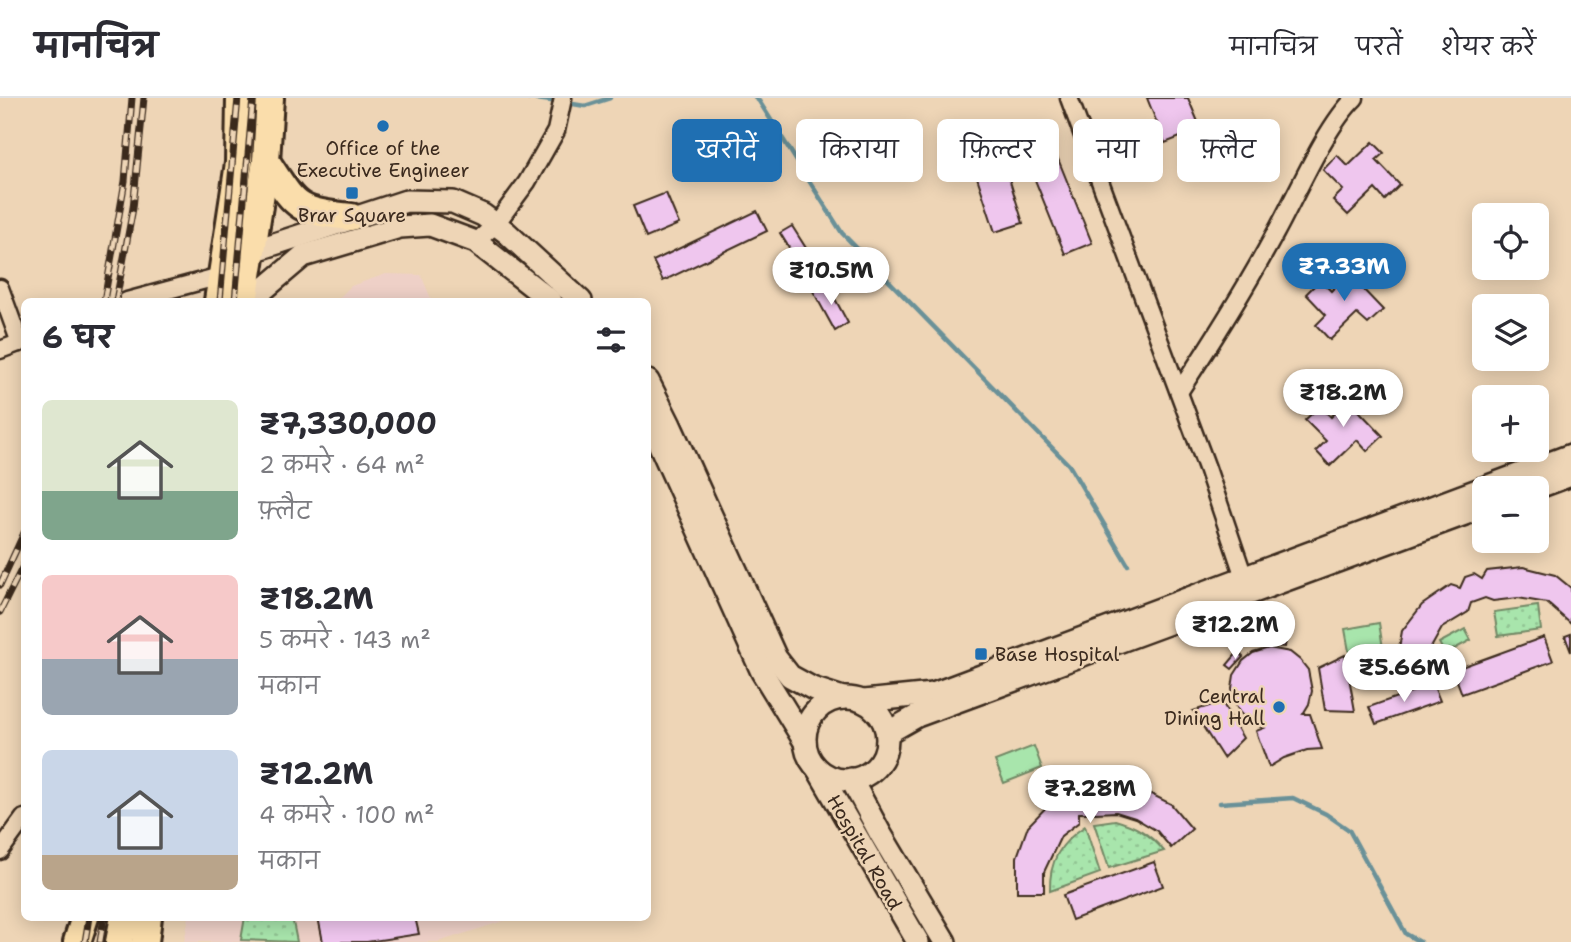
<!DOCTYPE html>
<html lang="hi">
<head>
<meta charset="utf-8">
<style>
	body { margin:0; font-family:"Shantell Sans","Playpen Sans Deva",sans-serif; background:#f7f7f7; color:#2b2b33; height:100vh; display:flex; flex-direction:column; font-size:26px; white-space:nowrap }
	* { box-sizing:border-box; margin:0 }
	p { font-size:23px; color:#7c7c81 }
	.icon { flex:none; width:38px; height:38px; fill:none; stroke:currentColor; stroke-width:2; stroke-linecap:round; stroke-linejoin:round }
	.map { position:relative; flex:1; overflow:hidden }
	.sheet { position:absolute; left:21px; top:200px; width:630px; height:623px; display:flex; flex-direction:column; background:#fff; border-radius:10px; box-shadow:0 4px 18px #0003 }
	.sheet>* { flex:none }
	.top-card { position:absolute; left:672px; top:21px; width:665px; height:63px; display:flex; gap:14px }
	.buttons { position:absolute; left:1472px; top:105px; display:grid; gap:14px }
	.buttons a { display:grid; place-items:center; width:77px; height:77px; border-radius:10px; background:#fff; box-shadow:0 4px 18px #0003; font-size:35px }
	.price { position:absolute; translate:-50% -60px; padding:0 16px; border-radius:24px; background:#fff; color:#222; font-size:23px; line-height:46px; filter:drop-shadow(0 2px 4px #0008) }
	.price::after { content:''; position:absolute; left:50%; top:42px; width:21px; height:16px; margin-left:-10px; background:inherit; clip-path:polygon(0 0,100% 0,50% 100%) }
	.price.on { background:#1f6fb2; color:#fff }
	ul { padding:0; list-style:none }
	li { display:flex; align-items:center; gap:21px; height:175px; padding:0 21px }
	li span { display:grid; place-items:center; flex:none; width:196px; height:140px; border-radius:10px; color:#555 }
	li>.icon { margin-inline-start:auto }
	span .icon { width:84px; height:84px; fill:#fffc; stroke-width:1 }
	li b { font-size:30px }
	h2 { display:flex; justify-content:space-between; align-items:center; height:84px; padding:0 21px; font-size:30px }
	.tag { padding:0 24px; border-radius:10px; background:#fff; box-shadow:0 4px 18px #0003; font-size:24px; line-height:63px }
	.tag.on { background:#1f6fb2; color:#fff }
	header { display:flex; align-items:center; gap:42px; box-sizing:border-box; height:98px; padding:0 35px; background:#fff; border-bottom:2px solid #e1e1e2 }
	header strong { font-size:33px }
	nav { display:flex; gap:38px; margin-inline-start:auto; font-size:24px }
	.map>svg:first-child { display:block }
</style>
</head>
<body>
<header>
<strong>मानचित्र</strong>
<nav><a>मानचित्र</a><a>परतें</a><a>शेयर करें</a></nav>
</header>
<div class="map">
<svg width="1571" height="844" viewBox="0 0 1571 844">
	<defs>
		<pattern id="grass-dots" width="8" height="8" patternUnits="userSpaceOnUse" patternTransform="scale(1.75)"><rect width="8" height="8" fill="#a8e5ac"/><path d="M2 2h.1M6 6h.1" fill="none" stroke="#92c594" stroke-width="1.8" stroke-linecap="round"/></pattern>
	</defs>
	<rect width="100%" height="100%" fill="#eed5b6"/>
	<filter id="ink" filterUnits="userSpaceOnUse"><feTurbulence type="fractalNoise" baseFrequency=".0143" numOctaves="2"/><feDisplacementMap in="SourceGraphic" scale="14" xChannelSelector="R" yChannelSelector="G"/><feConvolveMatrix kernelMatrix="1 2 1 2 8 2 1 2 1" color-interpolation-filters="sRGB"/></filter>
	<g filter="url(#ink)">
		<g fill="#eed0c7">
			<path d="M386 176 421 177 432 203H336L351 188Z"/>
			<path d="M189 819H516L438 844H184Z"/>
		</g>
		<g fill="url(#grass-dots)" stroke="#728865" stroke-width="2">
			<path d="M1538 508 1541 532 1498 538 1494 514Z"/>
			<path d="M1115 722C1136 728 1150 736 1164 753L1109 770 1094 725Z"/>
			<path d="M1085 728 1100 775 1050 793C1049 763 1060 745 1085 728Z"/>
			<path d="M245 819H292L297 844 241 842Z"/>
		</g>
		<g fill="#a8e5ac" stroke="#728865" stroke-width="2">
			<path d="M1379 525 1388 582 1355 587 1345 531Z"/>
			<path d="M1465 531 1471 542 1445 556 1439 545Z"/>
			<path d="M1034 648 1042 670 1004 685 995 663Z"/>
		</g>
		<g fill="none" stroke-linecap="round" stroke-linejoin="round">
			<g stroke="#6a9198" stroke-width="4.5">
				<path d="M528 0 559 4"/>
				<path d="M755 0 759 3 842 135 1069 367 1128 467"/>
				<path d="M567 5 585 8 610 0"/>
				<path d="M1220 705 1293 700 1326 716 1349 732 1406 836 1420 844"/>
			</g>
		</g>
		<g fill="#efc6ee" stroke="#3b2a1e" stroke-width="2">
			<path d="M1147 0H1188L1201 31 1165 45Z"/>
			<path d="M1373 44 1384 55 1376 62 1400 87 1385 102 1375 91 1348 117 1333 102 1343 92 1323 72 1337 57 1348 68Z"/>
			<path d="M1052 46 1092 145 1065 156 1025 57Z"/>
			<path d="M1004 64 1023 125 995 134 975 73Z"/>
			<path d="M666 95 679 126 646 140 633 108Z"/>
			<path d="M757 113 767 133 663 183 653 163Z"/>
			<path d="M792 128 818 169 806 177 780 135Z"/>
			<path d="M1356 168 1367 179 1359 187 1383 212 1368 226 1357 216 1330 242 1316 227 1326 217 1306 196 1320 182 1331 193Z"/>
			<path d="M827 186 848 225 835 233 813 193Z"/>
			<path d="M1356 295 1367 306 1359 313 1383 338 1367 353 1357 342 1330 368 1316 353 1326 343 1305 322 1320 308 1331 319Z"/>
			<path d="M1523 469 1555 477 1571 490V526L1547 505 1518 500 1493 503 1485 500 1471 505 1468 514 1442 530 1428 555 1424 577 1395 573 1402 533 1422 507 1451 487 1460 490 1465 479 1474 476 1482 481 1487 473Z"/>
			<path d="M1571 536V554L1565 538Z"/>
			<path d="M1544 539 1553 563 1462 596 1453 572Z"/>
			<path d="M1272 542H1286L1285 549 1271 548Z"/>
			<path d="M1269 550 1290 554 1300 562 1308 572 1312 593 1309 606 1303 616H1310L1322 651 1307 652 1284 660 1269 669 1256 633 1264 630 1252 625 1239 614 1234 603 1232 590 1234 577 1243 563 1253 555Z"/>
			<path d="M1238 554 1243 559 1232 571 1227 567Z"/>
			<path d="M1345 557 1355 613 1325 612 1318 570Z"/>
			<path d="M1433 586 1440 603 1376 626 1369 609Z"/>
			<path d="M1222 604 1243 640 1223 660 1193 613Z"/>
			<path d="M1098 684 1137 689 1171 706 1192 731 1171 750 1157 733 1135 720 1116 714 1095 715 1091 711 1086 715H1079V724L1061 738 1044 774V794H1017V759L1028 728 1055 700H1068L1072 689 1084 687 1093 692Z"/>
			<path d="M1154 764 1163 788 1072 822 1063 797Z"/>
			<path d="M318 819H415L419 836 367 844H323Z"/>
		</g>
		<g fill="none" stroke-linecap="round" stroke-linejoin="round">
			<defs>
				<g id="minor">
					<path d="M1069 0 1207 370 1247 488"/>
					<path d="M476 144 496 126 527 84 556 33 563 0"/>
					<path d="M0 190 20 245"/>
					<path d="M127 203 224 177"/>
					<path d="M0 252 24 243"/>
					<path d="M1179 294C1214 241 1246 190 1276 134 1297 96 1325 29 1355 0"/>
					<path d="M0 753 24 720"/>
				</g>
				<g id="tertiary">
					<path d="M253 153 406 103 453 104 483 117 506 134 581 203"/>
					<path d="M250 203 303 158 400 129 430 127 476 144 551 203"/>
					<path d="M648 283 670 327 776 560 790 578 812 590 843 600"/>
					<path d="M648 321 762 574 805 644"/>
					<path d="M1536 390 1571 377"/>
					<circle cx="846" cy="641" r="41"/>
					<path d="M864 603 933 596 1571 357"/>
					<path d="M887 635 917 618 1484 409"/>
					<path d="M817 670 918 844"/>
					<path d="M851 681 880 735 945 844"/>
				</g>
				<g id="primary">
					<path d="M266 63C297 110 295 113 351 119"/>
					<path d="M218 203 239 65 240 0"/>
					<path d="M244 203 266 63 270 0"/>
					<path d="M77 844 85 819"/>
					<path d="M119 844 124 819"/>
					<path d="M145 844 148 819"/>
				</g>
			</defs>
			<use href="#minor" stroke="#3b2a1e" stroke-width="21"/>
			<use href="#tertiary" stroke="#3b2a1e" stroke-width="26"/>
			<use href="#primary" stroke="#3b2a1e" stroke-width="32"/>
			<use href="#minor" stroke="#eed5b6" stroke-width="16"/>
			<use href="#tertiary" stroke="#eed5b6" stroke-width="21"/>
			<use href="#primary" stroke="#faddab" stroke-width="26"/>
			<defs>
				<g id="rail">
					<path d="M104 203 125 83 132 0"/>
					<path d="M116 203 133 110 144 0"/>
					<path d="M220 203 238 0"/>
					<path d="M235 203 253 0"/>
					<path d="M0 487 24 435"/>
					<path d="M0 514 24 466"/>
					<path d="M85 844 89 819"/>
					<path d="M100 844 104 819"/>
				</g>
			</defs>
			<use href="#rail" stroke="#3b2a1e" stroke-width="7"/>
			<use href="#rail" stroke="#eed5b6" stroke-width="4.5" stroke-dasharray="13" stroke-linecap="butt"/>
		</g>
	</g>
	<g fill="#1f6fb2" stroke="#eed5b6" stroke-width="2.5">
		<circle cx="383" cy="28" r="7"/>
		<rect x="345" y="88" width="14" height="14" rx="3.5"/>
		<rect x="974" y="549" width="14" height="14" rx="3.5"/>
		<circle cx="1279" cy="609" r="7"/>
	</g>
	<g text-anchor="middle" stroke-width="5" stroke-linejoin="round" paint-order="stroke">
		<g font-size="19" fill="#3b2a1e" stroke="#eed5b6">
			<text x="383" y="57">Office of the<tspan x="383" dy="22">Executive Engineer</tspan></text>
			<text x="352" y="124">Brar Square</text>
			<text x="995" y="563" text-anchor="start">Base Hospital</text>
			<text x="1265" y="605" text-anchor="end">Central<tspan x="1265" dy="22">Dining Hall</tspan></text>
		</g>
		<g font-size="19" fill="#3b2a1e" stroke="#eed5b6">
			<text transform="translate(865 754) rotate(60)" y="7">Hospital Road</text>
		</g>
	</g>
</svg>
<div class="buttons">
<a><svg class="icon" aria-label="locate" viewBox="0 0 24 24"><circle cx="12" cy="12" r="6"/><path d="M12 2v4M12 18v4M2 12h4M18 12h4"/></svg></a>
<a><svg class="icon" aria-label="layers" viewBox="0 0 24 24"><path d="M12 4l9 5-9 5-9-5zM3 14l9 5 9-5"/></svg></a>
<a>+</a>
<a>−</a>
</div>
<b class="price on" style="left:1344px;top:205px">₹7.33M</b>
<b class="price" style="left:831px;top:209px">₹10.5M</b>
<b class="price" style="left:1343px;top:331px">₹18.2M</b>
<b class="price" style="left:1235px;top:563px">₹12.2M</b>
<b class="price" style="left:1404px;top:606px">₹5.66M</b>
<b class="price" style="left:1090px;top:727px">₹7.28M</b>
<div class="top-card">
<a class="tag on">खरीदें</a>
<a class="tag">किराया</a>
<a class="tag">फ़िल्टर</a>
<a class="tag">नया</a>
<a class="tag">फ़्लैट</a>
</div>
<section class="sheet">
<h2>6 घर<svg class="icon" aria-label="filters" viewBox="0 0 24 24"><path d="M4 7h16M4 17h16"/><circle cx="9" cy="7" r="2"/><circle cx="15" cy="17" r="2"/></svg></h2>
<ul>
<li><span style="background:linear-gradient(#dfe7d0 65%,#7fa58c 0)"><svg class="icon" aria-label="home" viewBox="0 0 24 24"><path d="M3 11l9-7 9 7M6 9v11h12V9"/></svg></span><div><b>₹7,330,000</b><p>2 कमरे · 64 m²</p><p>फ़्लैट</p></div></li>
<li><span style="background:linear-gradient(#f6c9c9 60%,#9aa5b1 0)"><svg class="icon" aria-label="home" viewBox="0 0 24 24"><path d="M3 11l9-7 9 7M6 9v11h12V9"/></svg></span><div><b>₹18.2M</b><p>5 कमरे · 143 m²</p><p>मकान</p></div></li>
<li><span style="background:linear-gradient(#c9d6e8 75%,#b9a48a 0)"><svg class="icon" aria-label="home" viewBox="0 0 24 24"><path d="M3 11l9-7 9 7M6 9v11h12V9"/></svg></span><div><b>₹12.2M</b><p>4 कमरे · 100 m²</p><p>मकान</p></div></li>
</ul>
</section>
</div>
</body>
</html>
